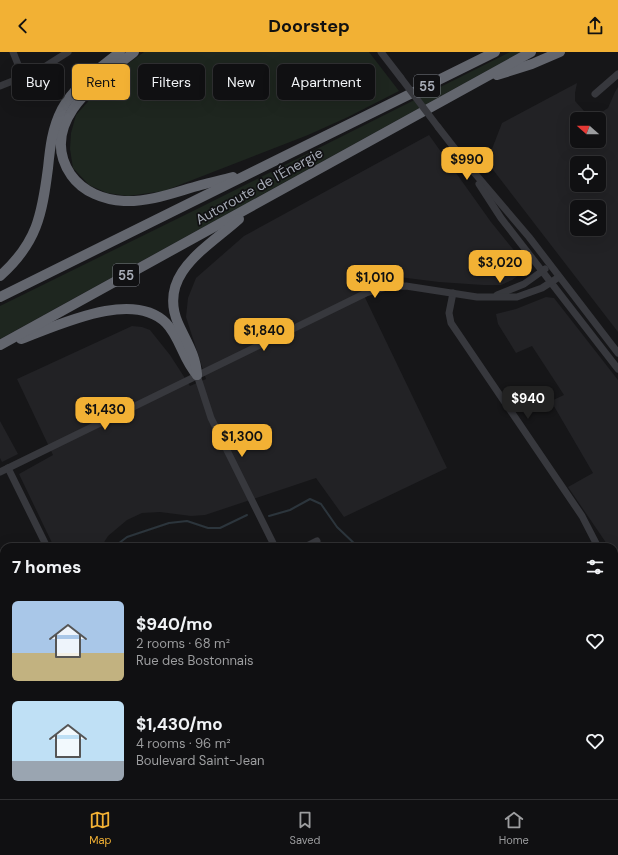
<!DOCTYPE html>
<html lang="en">
<head>
<meta charset="utf-8">
<style>
	body { margin:0; font-family:"DM Sans",sans-serif; background:#1e1e20; color:#f1f3f6; height:100vh; display:flex; flex-direction:column; font-size:15px; white-space:nowrap }
	* { box-sizing:border-box; margin:0 }
	p { font-size:13px; color:#9c9d9f }
	.icon { flex:none; width:22px; height:22px; fill:none; stroke:currentColor; stroke-width:2; stroke-linecap:round; stroke-linejoin:round }
	.map { position:relative; flex:1; overflow:hidden }
	.sheet { position:absolute; left:0px; top:491px; width:618px; height:256px; display:flex; flex-direction:column; background:#101012; border-radius:12px 12px 0 0; box-shadow:0 4px 16px #0002,0 0 0 1px #303032 }
	.sheet>* { flex:none }
	.guide { position:absolute; left:12px; top:12px; width:400px; height:36px; display:flex; gap:8px }
	.needle { width:26px; rotate:291deg }
	.buttons { position:absolute; left:570px; top:60px; display:grid; gap:8px }
	.buttons a { display:grid; place-items:center; width:36px; height:36px; border-radius:6px; background:#101012; box-shadow:0 4px 16px #0002,0 0 0 1px #303032; font-size:20px }
	.price { position:absolute; translate:-50% -34px; padding:0 9px; border-radius:8px; background:#f2b134; color:#111; font-size:13px; line-height:26px; filter:drop-shadow(0 1px 2px #0008) }
	.price::after { content:''; position:absolute; left:50%; top:24px; width:12px; height:9px; margin-left:-6px; background:inherit; clip-path:polygon(0 0,100% 0,50% 100%) }
	.price.selected { background:#222; color:#fff }
	ul { padding:0; list-style:none }
	li { display:flex; align-items:center; gap:12px; height:100px; padding:0 12px }
	li span { display:grid; place-items:center; flex:none; width:112px; height:80px; border-radius:6px; color:#555 }
	li>.icon { margin-inline-start:auto }
	span .icon { width:48px; height:48px; fill:#fffc; stroke-width:1 }
	li b { font-size:17px }
	h2 { display:flex; justify-content:space-between; align-items:center; height:48px; padding:0 12px; font-size:17px }
	.pill { padding:0 14px; border-radius:6px; background:#101012; box-shadow:0 4px 16px #0002,0 0 0 1px #303032; font-size:14px; line-height:36px }
	.pill.selected { background:#f2b134; color:#111 }
	header { display:flex; justify-content:space-between; align-items:center; height:52px; padding:0 12px; background:#f2b134; color:#111; font-size:18px; font-weight:700 }
	.tabs { display:flex; justify-content:space-around; align-items:center; height:56px; border-top:1px solid #303032; background:#101012; font-size:11px; color:#9c9d9f }
	.tabs a { display:grid; justify-items:center; gap:2px }
	.tabs .selected { color:#f2b134 }
	.map>svg:first-child { display:block }
</style>
</head>
<body>
<header><svg class="icon" aria-label="back" viewBox="0 0 24 24"><path d="M15 5l-7 7 7 7"/></svg>Doorstep<svg class="icon" aria-label="share" viewBox="0 0 24 24"><path d="M12 15V3M7 8l5-5 5 5M5 13v7h14v-7"/></svg></header>
<div class="map">
<svg width="618" height="747" viewBox="0 0 618 747">
	<rect width="100%" height="100%" fill="#161618"/>
	<g fill="#222225" fill-rule="evenodd">
		<path d="M577 31 575 41V49L584 59 597 63 608 56 615 40 618 35V280L487 110 502 71ZM577 67H599V89H577ZM577 111H599V133H577ZM577 155H599V177H577Z"/>
		<path d="M429 83 491 170 525 212 522 221 512 228 501 233H483L439 230 391 224 358 231 447 416 344 465 316 426 205 463 191 464 160 460 142 461 127 468 108 484 101 495H54L19 422 53 403 17 327 132 274 142 275 150 278 170 303 190 334 206 327 186 265 188 246 196 226 244 184Z"/>
		<path d="M546 245 554 246 618 328V510L614 503V495H609L568 435 593 421 551 349 564 343 532 294 516 301 498 272 496 262 516 257Z"/>
		<path d="M0 369 18 402 2 410 0 406Z"/>
	</g>
	<g fill="#1e261f">
		<path d="M144 0H369L399 39 348 65 308 83 164 139 128 144 107 141 89 133 73 116 70 97 71 81 76 63 93 44 126 13Z"/>
		<path d="M510 0H521L0 287V254L195 158Z"/>
		<path d="M4 600V647L0 649V610Z"/>
	</g>
	<g fill="none" stroke-linecap="round" stroke-linejoin="round">
		<g stroke="#2c353c" stroke-width="2">
			<path d="M269 464 290 458 310 447 321 452 337 475 358 495"/>
			<path d="M114 495 127 485 169 471 187 469 208 476H220L247 463"/>
			<path d="M614 588 618 586"/>
			<path d="M0 620 4 616"/>
			<path d="M396 747 398 743"/>
		</g>
		<g stroke="#37383d" stroke-width="7">
			<path d="M13 0 23 25"/>
			<path d="M381 0 401 26"/>
			<path d="M0 34 38 19 68 0"/>
			<path d="M595 42 618 22"/>
			<path d="M438 75 466 111 529 185 618 301"/>
			<path d="M479 132 501 166 618 317"/>
			<path d="M453 241 449 261 451 271 582 464 598 495"/>
			<path d="M497 243 524 232 545 217"/>
			<path d="M197 323 211 366 275 495"/>
			<path d="M8 416 47 495"/>
			<path d="M0 420 366 241 387 235 406 234 477 245H517L542 236 559 225"/>
			<path d="M305 495 317 489"/>
			<path d="M614 523 618 531"/>
			<path d="M0 533 4 532"/>
			<path d="M0 710 4 711"/>
			<path d="M334 743 336 747"/>
			<path d="M611 743 613 747"/>
			<path d="M27 747 29 743"/>
			<path d="M299 747 307 743"/>
			<path d="M535 747 542 743"/>
		</g>
		<g stroke="#63666e" stroke-width="10">
			<path d="M134 0C99 28 36 71 71 123 83 140 104 148 124 149 151 150 175 140 201 133 212 130 222 128 233 125"/>
			<path d="M497 23 532 12 560 0"/>
			<path d="M0 224C37 191 42 163 48 116 50 96 52 76 62 57 75 33 99 17 120 0"/>
			<path d="M0 245 495 0"/>
			<path d="M21 287C57 274 132 237 166 271 180 285 183 308 197 323"/>
			<path d="M0 293 531 0"/>
			<path d="M197 323C196 303 186 289 178 271 157 222 208 195 239 167"/>
		</g>
		<path stroke="#37383d" stroke-width="7" d="M401 26 438 75"/>
	</g>
	<g text-anchor="middle" stroke-width="3.5" stroke-linejoin="round" paint-order="stroke">
		<g fill="#111113" stroke="#7b7e86" stroke-width="1">
			<rect x="414" y="23" width="26" height="22" rx="3"/>
			<rect x="113" y="212" width="26" height="22" rx="3"/>
		</g>
		<g font-size="13" font-weight="bold" fill="#a8adb8">
			<text x="427" y="39">55</text>
			<text x="126" y="228">55</text>
		</g>
		<g font-size="14" fill="#a8adb8" stroke="#111113">
			<text transform="translate(259 134) rotate(-29)" y="5">Autoroute de l'Énergie</text>
		</g>
	</g>
</svg>
<div class="buttons">
<a><svg class="needle" viewBox="-14 -14 28 28"><path d="M0-13l5 13h-10z" fill="#e53935"/><path d="M0 13l5-13h-10z" fill="#9c9d9f"/></svg></a>
<a><svg class="icon" aria-label="locate" viewBox="0 0 24 24"><circle cx="12" cy="12" r="6"/><path d="M12 2v4M12 18v4M2 12h4M18 12h4"/></svg></a>
<a><svg class="icon" aria-label="layers" viewBox="0 0 24 24"><path d="M12 4l9 5-9 5-9-5zM3 14l9 5 9-5"/></svg></a>
</div>
<b class="price" style="left:467px;top:129px">$990</b>
<b class="price" style="left:500px;top:232px">$3,020</b>
<b class="price" style="left:375px;top:247px">$1,010</b>
<b class="price" style="left:264px;top:300px">$1,840</b>
<b class="price selected" style="left:528px;top:368px">$940</b>
<b class="price" style="left:105px;top:379px">$1,430</b>
<b class="price" style="left:242px;top:406px">$1,300</b>
<div class="guide">
<a class="pill">Buy</a>
<a class="pill selected">Rent</a>
<a class="pill">Filters</a>
<a class="pill">New</a>
<a class="pill">Apartment</a>
</div>
<section class="sheet">
<h2>7 homes<svg class="icon" aria-label="filters" viewBox="0 0 24 24"><path d="M4 7h16M4 17h16"/><circle cx="9" cy="7" r="2"/><circle cx="15" cy="17" r="2"/></svg></h2>
<ul>
<li><span style="background:linear-gradient(#a9c7e8 65%,#c2b280 0)"><svg class="icon" aria-label="home" viewBox="0 0 24 24"><path d="M3 11l9-7 9 7M6 9v11h12V9"/></svg></span><div><b>$940/mo</b><p>2 rooms · 68 m²</p><p>Rue des Bostonnais</p></div><svg class="icon" aria-label="heart" viewBox="0 0 24 24"><path d="M12 20l-8-8c-3-5 5-10 8-4 3-6 11-1 8 4z"/></svg></li>
<li><span style="background:linear-gradient(#bfe0f5 75%,#9aa5b1 0)"><svg class="icon" aria-label="home" viewBox="0 0 24 24"><path d="M3 11l9-7 9 7M6 9v11h12V9"/></svg></span><div><b>$1,430/mo</b><p>4 rooms · 96 m²</p><p>Boulevard Saint-Jean</p></div><svg class="icon" aria-label="heart" viewBox="0 0 24 24"><path d="M12 20l-8-8c-3-5 5-10 8-4 3-6 11-1 8 4z"/></svg></li>
</ul>
</section>
</div>
<nav class="tabs">
<a class="selected"><svg class="icon" aria-label="map" viewBox="0 0 24 24"><path d="M3 6l6-2 6 2 6-2v14l-6 2-6-2-6 2zM9 4v14M15 6v14"/></svg>Map</a>
<a><svg class="icon" aria-label="saved" viewBox="0 0 24 24"><path d="M7 4h10v16l-5-4-5 4z"/></svg>Saved</a>
<a><svg class="icon" aria-label="home" viewBox="0 0 24 24"><path d="M3 11l9-7 9 7M6 9v11h12V9"/></svg>Home</a>
</nav>
</body>
</html>
